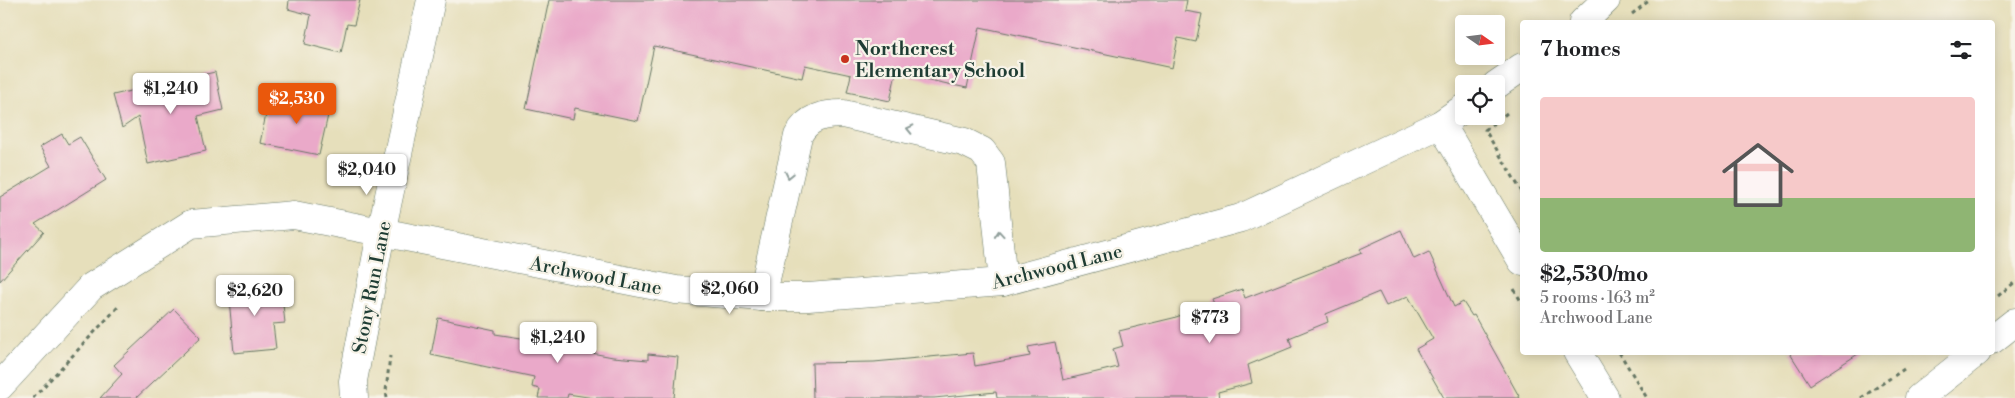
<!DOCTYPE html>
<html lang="en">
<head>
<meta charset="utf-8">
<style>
	body { margin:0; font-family:"Libre Bodoni",serif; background:#f6f6f6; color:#202124; height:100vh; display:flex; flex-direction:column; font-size:19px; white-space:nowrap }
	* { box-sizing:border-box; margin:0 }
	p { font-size:16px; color:#757577 }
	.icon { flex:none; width:28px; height:28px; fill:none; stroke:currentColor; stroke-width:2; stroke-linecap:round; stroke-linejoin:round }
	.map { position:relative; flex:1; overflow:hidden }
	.panel { position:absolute; left:1520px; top:20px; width:475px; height:335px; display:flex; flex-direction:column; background:#fff; border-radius:5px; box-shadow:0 2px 12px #0003 }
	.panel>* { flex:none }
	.needle { width:32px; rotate:104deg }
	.fabs { position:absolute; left:1455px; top:15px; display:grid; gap:10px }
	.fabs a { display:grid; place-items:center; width:50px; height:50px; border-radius:5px; background:#fff; box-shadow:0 2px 12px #0003; font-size:25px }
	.price { position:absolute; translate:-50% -42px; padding:0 11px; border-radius:5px; background:#fff; color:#222; font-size:16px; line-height:32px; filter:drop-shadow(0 1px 2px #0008) }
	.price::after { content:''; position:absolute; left:50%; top:30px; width:15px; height:11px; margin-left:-8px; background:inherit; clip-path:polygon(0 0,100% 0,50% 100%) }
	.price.selected { background:#ea580c; color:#fff }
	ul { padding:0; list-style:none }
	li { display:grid; align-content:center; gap:10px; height:265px; padding:0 20px }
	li+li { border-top:1px solid #e0e0e0 }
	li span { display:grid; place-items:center; height:155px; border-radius:5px; color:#555 }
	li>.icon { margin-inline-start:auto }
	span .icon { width:90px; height:90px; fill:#fffc; stroke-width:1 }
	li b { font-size:21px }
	h2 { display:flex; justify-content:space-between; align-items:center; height:60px; padding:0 20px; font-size:21px }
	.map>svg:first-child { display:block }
</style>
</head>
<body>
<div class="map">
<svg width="2015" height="398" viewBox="0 0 2015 398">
	<rect width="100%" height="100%" fill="#f7f3e8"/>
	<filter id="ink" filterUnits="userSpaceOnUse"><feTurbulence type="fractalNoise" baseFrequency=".02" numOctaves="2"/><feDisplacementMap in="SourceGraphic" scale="10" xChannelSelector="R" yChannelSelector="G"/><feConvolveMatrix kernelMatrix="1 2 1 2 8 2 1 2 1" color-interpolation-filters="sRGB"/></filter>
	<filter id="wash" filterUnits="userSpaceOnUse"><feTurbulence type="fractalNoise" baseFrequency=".0096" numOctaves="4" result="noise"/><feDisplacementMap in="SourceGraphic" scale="20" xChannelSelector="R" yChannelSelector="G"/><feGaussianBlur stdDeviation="1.12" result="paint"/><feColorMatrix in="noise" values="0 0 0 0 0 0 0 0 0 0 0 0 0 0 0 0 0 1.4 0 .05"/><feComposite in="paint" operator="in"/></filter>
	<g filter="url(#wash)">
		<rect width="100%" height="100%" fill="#e6dfbb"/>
		<g id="blocks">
			<g fill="#eaa9c9">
				<path d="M289 0H360L354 25 347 24 341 53 305 44 311 15 288 9Z"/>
				<path d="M549 0H1187L1185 11 1202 14 1196 42 1178 38 1172 68 980 27 967 88 896 73 890 101 847 92 851 75 805 65 802 78 654 46 638 121 575 108 573 119 526 109Z"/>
				<path d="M215 72 223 110 198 116 206 151 148 164 138 117 122 128 113 95Z"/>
				<path d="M294 94 331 102 319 155 260 143 268 105 291 110Z"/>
				<path d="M62 134 68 144 80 137 106 180 35 224 44 232 0 281V197L51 166 40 147Z"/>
				<path d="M1401 230 1414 259 1429 252 1454 307 1463 302 1472 316 1474 315 1520 398H1444L1416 349 1433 339 1408 296 1386 306 1379 292 1326 314 1328 322 1289 338 1292 347 1248 365 1252 383 1218 392 1219 398H997L996 392 934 398H813L812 363 874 362 973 353 975 366 1030 356 1028 347 1055 342 1063 380 1118 367 1113 349 1123 346 1119 331 1173 318 1214 304 1212 299 1242 289 1245 298 1362 253 1360 249Z"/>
				<path d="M267 285V288L281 286 285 323 273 324 276 349 234 353 228 288Z"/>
				<path d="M174 309 201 337 136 398H100L122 374 114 365Z"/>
				<path d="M438 318 495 330V334L586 348V352L613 357 648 360V354L678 357 674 398H594L568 394 567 398H538L540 389 532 387 534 377 431 355Z"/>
				<path d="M1789 352H1861L1810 385Z"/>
			</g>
		</g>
	</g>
	<g filter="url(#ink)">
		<use href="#blocks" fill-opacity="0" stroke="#657663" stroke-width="1"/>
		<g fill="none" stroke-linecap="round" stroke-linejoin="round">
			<defs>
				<g id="minor">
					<path d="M1583 22 1606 0"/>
					<path d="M1496 85 1522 67"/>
					<path d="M1441 124 1522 261"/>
					<path d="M762 297 798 136C807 117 824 114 843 114L964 142 982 151 991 163 1003 282"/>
					<path d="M1992 340 2015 322"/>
					<path d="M1577 352 1605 398"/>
					<path d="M0 386 91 287 191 224 294 215 676 290 762 297H808L1003 282 1241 218 1441 124 1464 108"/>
					<path d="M354 398 353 381 381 233 431 0"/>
					<path d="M1919 398 1977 352"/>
				</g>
			</defs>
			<use href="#minor" stroke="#657663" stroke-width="29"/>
			<g stroke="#657663" stroke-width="3" stroke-dasharray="4 4" stroke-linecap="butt">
				<path d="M1632 14 1650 0"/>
				<path d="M1507 113 1485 130 1522 192"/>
				<path d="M1514 289 1522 303"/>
				<path d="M1998 296 2015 282"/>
				<path d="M1619 352 1647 398"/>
				<path d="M33 398 118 307"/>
				<path d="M387 398 386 391 390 356"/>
				<path d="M1861 398 1904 369"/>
			</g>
			<use href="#minor" stroke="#fff" stroke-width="28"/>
		</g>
		<defs><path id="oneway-chevron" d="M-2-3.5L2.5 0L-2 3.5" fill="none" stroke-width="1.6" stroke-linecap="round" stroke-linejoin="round" transform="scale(1.25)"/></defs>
		<g stroke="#8f9e9a">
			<use href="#oneway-chevron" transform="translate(910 129) rotate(-167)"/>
			<use href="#oneway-chevron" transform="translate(789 175) rotate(102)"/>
			<use href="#oneway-chevron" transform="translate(999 234) rotate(-95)"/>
		</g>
	</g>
	<circle fill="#c8321e" stroke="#f7f3e8" stroke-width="2" cx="845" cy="59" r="5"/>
	<g text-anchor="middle" stroke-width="4.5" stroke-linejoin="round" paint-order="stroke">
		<g font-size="19" font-weight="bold" fill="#1f3d34" stroke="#f7f3e8" text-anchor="start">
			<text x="855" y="55">Northcrest<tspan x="855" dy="22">Elementary School</tspan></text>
		</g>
		<g font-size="19" fill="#1f3d34" stroke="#f7f3e8">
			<text transform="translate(1057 266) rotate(-14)" y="7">Archwood Lane</text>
			<text transform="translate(596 275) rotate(11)" y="7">Archwood Lane</text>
			<text transform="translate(371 287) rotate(-79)" y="7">Stony Run Lane</text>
		</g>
	</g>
</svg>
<div class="fabs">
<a><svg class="needle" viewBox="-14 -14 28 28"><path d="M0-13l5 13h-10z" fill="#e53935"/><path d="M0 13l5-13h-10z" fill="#757577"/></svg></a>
<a><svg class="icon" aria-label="locate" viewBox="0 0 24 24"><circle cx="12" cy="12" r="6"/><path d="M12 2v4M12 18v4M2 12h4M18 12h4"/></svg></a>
</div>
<b class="price" style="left:171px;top:115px">$1,240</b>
<b class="price selected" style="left:297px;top:125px">$2,530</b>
<b class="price" style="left:367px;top:196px">$2,040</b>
<b class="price" style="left:730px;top:315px">$2,060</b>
<b class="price" style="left:255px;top:317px">$2,620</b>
<b class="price" style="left:1210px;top:344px">$773</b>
<b class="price" style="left:558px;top:364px">$1,240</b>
<section class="panel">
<h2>7 homes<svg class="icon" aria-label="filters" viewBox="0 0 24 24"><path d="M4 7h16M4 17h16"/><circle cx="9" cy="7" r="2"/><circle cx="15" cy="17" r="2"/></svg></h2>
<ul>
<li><span style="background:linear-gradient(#f6c9c9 65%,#8fb573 0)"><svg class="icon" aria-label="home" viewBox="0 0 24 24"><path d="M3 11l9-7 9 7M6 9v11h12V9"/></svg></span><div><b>$2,530/mo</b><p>5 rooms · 163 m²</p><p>Archwood Lane</p></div></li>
</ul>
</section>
</div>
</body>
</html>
